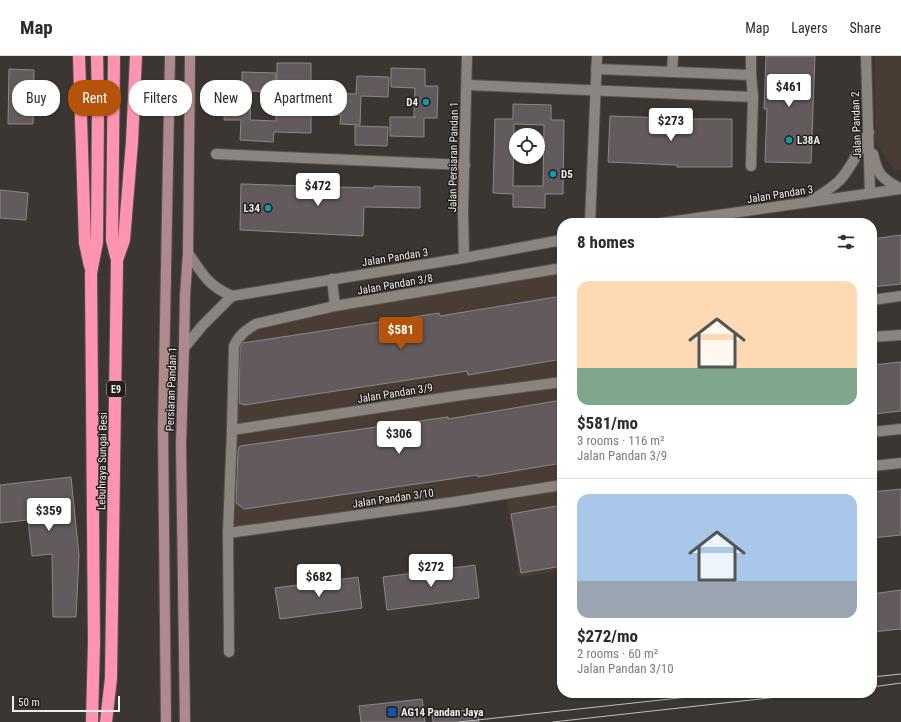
<!DOCTYPE html>
<html lang="en">
<head>
<meta charset="utf-8">
<style>
	body { margin:0; font-family:"Roboto Condensed",sans-serif; background:#f7f7f7; color:#2b2b33; height:100vh; display:flex; flex-direction:column; font-size:15px; white-space:nowrap }
	* { box-sizing:border-box; margin:0 }
	p { font-size:13px; color:#7c7c81 }
	.icon { flex:none; width:22px; height:22px; fill:none; stroke:currentColor; stroke-width:2; stroke-linecap:round; stroke-linejoin:round }
	.map { position:relative; flex:1; overflow:hidden }
	.details { position:absolute; left:557px; top:162px; width:320px; height:480px; display:flex; flex-direction:column; background:#fff; border-radius:16px; box-shadow:0 1px 3px #0004 }
	.details>* { flex:none }
	.hud { position:absolute; left:12px; top:24px; width:380px; height:36px; display:flex; gap:8px }
	.controls { position:absolute; left:509px; top:72px; display:grid; gap:8px }
	.controls a { display:grid; place-items:center; width:36px; height:36px; border-radius:50%; background:#fff; box-shadow:0 1px 3px #0004; font-size:20px }
	.scale { position:absolute; left:12px; bottom:10px; width:108px; box-sizing:border-box; padding-left:4px; border:2px solid #f0ecea; border-top:0; font-size:11px; line-height:14px; white-space:nowrap; color:#f0ecea; -webkit-text-stroke:3px #211e1c; paint-order:stroke }
	.price { position:absolute; translate:-50% -34px; padding:0 9px; border-radius:4px; background:#fff; color:#222; font-size:13px; line-height:26px; filter:drop-shadow(0 1px 2px #0008) }
	.price::after { content:''; position:absolute; left:50%; top:24px; width:12px; height:9px; margin-left:-6px; background:inherit; clip-path:polygon(0 0,100% 0,50% 100%) }
	.price.on { background:#b45309; color:#fff }
	ul { padding:0; list-style:none }
	li { display:grid; align-content:center; gap:8px; height:212px; padding:0 20px }
	li+li { border-top:1px solid #e1e1e2 }
	li span { display:grid; place-items:center; height:124px; border-radius:12px; color:#555 }
	li>.icon { margin-inline-start:auto }
	span .icon { width:72px; height:72px; fill:#fffc; stroke-width:1 }
	li b { font-size:17px }
	h2 { display:flex; justify-content:space-between; align-items:center; height:48px; padding:0 20px; font-size:17px }
	.pill { padding:0 14px; border-radius:16px; background:#fff; box-shadow:0 1px 3px #0004; font-size:14px; line-height:36px }
	.pill.on { background:#b45309; color:#fff }
	header { display:flex; align-items:center; gap:24px; box-sizing:border-box; height:56px; padding:0 20px; background:#fff; border-bottom:1px solid #e1e1e2 }
	header strong { font-size:19px }
	nav { display:flex; gap:22px; margin-inline-start:auto; font-size:14px }
	.map>svg:first-child { display:block }
</style>
</head>
<body>
<header>
<strong>Map</strong>
<nav><a>Map</a><a>Layers</a><a>Share</a></nav>
</header>
<div class="map">
<svg width="901" height="666" viewBox="0 0 901 666">
	<rect width="100%" height="100%" fill="#3c3632"/>
	<g fill="#493c35">
		<path d="M875 0H901V114L894 115 875 85Z"/>
		<path d="M562 217V515L519 521 505 433 331 458 234 471 239 290 242 284 260 273 339 254Z"/>
	</g>
	<g fill="#625a5d" stroke="#8f8689" fill-rule="evenodd">
		<path d="M766 0H815L811 107 765 106 767 53H764Z"/>
		<path d="M277 7H311V25L325 26V37L356 38 357 20 389 21 388 41 361 40 360 69 340 68 341 59H311V77L274 76 273 86 240 84 241 64H224L225 33 242 34V16L276 17 275 36 251 35 250 64 276 65V55L304 56 305 28 277 27Z"/>
		<path d="M391 12 425 13V30H438L437 62H424V81L390 80V61H416H414L415 32 391 31Z"/>
		<path d="M9 13 34 14 33 68H8Z"/>
		<path d="M513 48 551 49V64H564L563 138H545V152L513 151V138L493 137 495 63H513ZM514 68 544 69 543 130H513Z"/>
		<path d="M610 60 667 62V63H732V111H677V109L608 106Z"/>
		<path d="M355 70 388 71 387 90 355 89Z"/>
		<path d="M241 128 374 132V130L420 131V152L364 151 363 180 240 174Z"/>
		<path d="M0 134 28 137 26 164 0 162Z"/>
		<path d="M901 179V228L872 231V183Z"/>
		<path d="M562 240V303L468 319 467 315 244 349 239 347 240 292 243 287 439 257 440 260Z"/>
		<path d="M901 306V355L874 358 872 343V309Z"/>
		<path d="M562 344V407L478 421V419L244 453 236 447 238 394 240 390 448 361V363Z"/>
		<path d="M71 421 79 499 76 561H53L52 498 32 500 28 464 0 467V429Z"/>
		<path d="M901 433V479L872 482V436Z"/>
		<path d="M562 449V510L521 517 511 458Z"/>
		<path d="M475 509 479 542 387 554 383 521Z"/>
		<path d="M358 521 362 552 280 563 275 532Z"/>
		<path d="M901 534V573L872 576V538Z"/>
		<path d="M422 643 425 666H361L359 650Z"/>
		<path d="M477 653 479 666H433L432 658Z"/>
	</g>
	<g fill="none" stroke-linecap="round" stroke-linejoin="round">
		<defs>
			<g id="street">
				<path d="M751 0V19L753 41 751 110"/>
				<path d="M866 0 870 137"/>
				<path d="M596 13 751 19"/>
				<path d="M672 16 673 0"/>
				<path d="M467 29 753 41"/>
				<path d="M216 98 465 109"/>
				<path d="M873 98C878 119 881 122 901 133"/>
				<path d="M812 144C822 138 832 132 840 124 852 111 860 92 869 76"/>
				<path d="M590 167 597 0"/>
				<path d="M662 167 901 133"/>
				<path d="M188 197C202 217 208 230 232 240L464 202 562 184"/>
				<path d="M464 202 463 154 467 0"/>
				<path d="M332 223 335 250"/>
				<path d="M872 244 901 240"/>
				<path d="M872 281 901 279"/>
				<path d="M184 292 202 270 232 240"/>
				<path d="M232 374 462 339 562 326"/>
				<path d="M872 376 901 373"/>
				<path d="M872 410 901 407"/>
				<path d="M228 477 454 446 562 429"/>
				<path d="M229 596 228 477 232 374 234 290C239 279 246 274 256 268L335 250 562 212"/>
			</g>
			<g id="secondary">
				<path d="M166 666 163 374 170 0"/>
				<path d="M185 666 181 388 184 292 185 239 188 197 190 0"/>
			</g>
			<g id="highway">
				<path d="M79 0 85 187 90 210"/>
				<path d="M117 204 124 184 132 86 136 0"/>
				<path d="M92 666 94 586 91 217 97 186 98 49 97 0"/>
				<path d="M106 666 111 622 117 204 112 184 114 0"/>
			</g>
		</defs>
		<use href="#street" stroke="#58534f" stroke-width="12"/>
		<use href="#secondary" stroke="#58534f" stroke-width="12"/>
		<use href="#highway" stroke="#58534f" stroke-width="14"/>
		<use href="#street" stroke="#8c847f" stroke-width="10"/>
		<use href="#secondary" stroke="#ae898d" stroke-width="10"/>
		<use href="#highway" stroke="#fe94af" stroke-width="12"/>
		<g stroke="#c2bdbb" stroke-width="1">
			<path d="M872 621 901 618"/>
			<path d="M872 631 901 627"/>
			<path d="M459 666 725 637"/>
			<path d="M553 666 814 637"/>
		</g>
	</g>
	<g fill="#0f9aa8" stroke="#211e1c" stroke-width="1.5">
		<circle cx="426" cy="46" r="4"/>
		<circle cx="789" cy="84" r="4"/>
		<circle cx="553" cy="118" r="4"/>
		<circle cx="268" cy="152" r="4"/>
	</g>
	<rect fill="#1a4fb4" stroke="#211e1c" stroke-width="1.5" x="387" y="651" width="10" height="10" rx="2"/>
	<g text-anchor="middle" stroke-width="3" stroke-linejoin="round" paint-order="stroke">
		<rect fill="#211e1c" stroke="#b2aeac" stroke-width="1" x="107" y="325" width="18" height="16" rx="3"/>
		<g font-size="10" font-weight="bold" fill="#f0ecea">
			<text x="116" y="337">E9</text>
		</g>
		<g font-size="11" font-weight="bold" fill="#f0ecea" stroke="#211e1c" text-anchor="start">
			<text x="418" y="50" text-anchor="end">D4</text>
			<text x="797" y="88">L38A</text>
			<text x="561" y="122">D5</text>
			<text x="260" y="156" text-anchor="end">L34</text>
			<text x="401" y="660">AG14 Pandan Jaya</text>
		</g>
		<g font-size="11" fill="#f0ecea" stroke="#211e1c">
			<text transform="translate(856 69) rotate(-92)" y="4">Jalan Pandan 2</text>
			<text transform="translate(453 101) rotate(-89)" y="4">Jalan Persiaran Pandan 1</text>
			<text transform="translate(780 138) rotate(-9)" y="4">Jalan Pandan 3</text>
			<text transform="translate(395 201) rotate(-9)" y="4">Jalan Pandan 3</text>
			<text transform="translate(395 228) rotate(-10)" y="4">Jalan Pandan 3/8</text>
			<text transform="translate(171 333) rotate(-88)" y="4">Persiaran Pandan 1</text>
			<text transform="translate(395 337) rotate(-9)" y="4">Jalan Pandan 3/9</text>
			<text transform="translate(102 405) rotate(-89)" y="4">Lebuhraya Sungai Besi</text>
			<text transform="translate(393 442) rotate(-8)" y="4">Jalan Pandan 3/10</text>
		</g>
	</g>
</svg>
<div class="controls">
<a><svg class="icon" aria-label="locate" viewBox="0 0 24 24"><circle cx="12" cy="12" r="6"/><path d="M12 2v4M12 18v4M2 12h4M18 12h4"/></svg></a>
</div>
<div class="scale">50 m</div>
<b class="price" style="left:789px;top:52px">$461</b>
<b class="price" style="left:671px;top:86px">$273</b>
<b class="price" style="left:318px;top:151px">$472</b>
<b class="price on" style="left:401px;top:295px">$581</b>
<b class="price" style="left:399px;top:399px">$306</b>
<b class="price" style="left:49px;top:476px">$359</b>
<b class="price" style="left:431px;top:532px">$272</b>
<b class="price" style="left:319px;top:542px">$682</b>
<div class="hud">
<a class="pill">Buy</a>
<a class="pill on">Rent</a>
<a class="pill">Filters</a>
<a class="pill">New</a>
<a class="pill">Apartment</a>
</div>
<section class="details">
<h2>8 homes<svg class="icon" aria-label="filters" viewBox="0 0 24 24"><path d="M4 7h16M4 17h16"/><circle cx="9" cy="7" r="2"/><circle cx="15" cy="17" r="2"/></svg></h2>
<ul>
<li><span style="background:linear-gradient(#ffd9b3 70%,#7fa58c 0)"><svg class="icon" aria-label="home" viewBox="0 0 24 24"><path d="M3 11l9-7 9 7M6 9v11h12V9"/></svg></span><div><b>$581/mo</b><p>3 rooms · 116 m²</p><p>Jalan Pandan 3/9</p></div></li>
<li><span style="background:linear-gradient(#a9c7e8 70%,#9aa5b1 0)"><svg class="icon" aria-label="home" viewBox="0 0 24 24"><path d="M3 11l9-7 9 7M6 9v11h12V9"/></svg></span><div><b>$272/mo</b><p>2 rooms · 60 m²</p><p>Jalan Pandan 3/10</p></div></li>
</ul>
</section>
</div>
</body>
</html>
